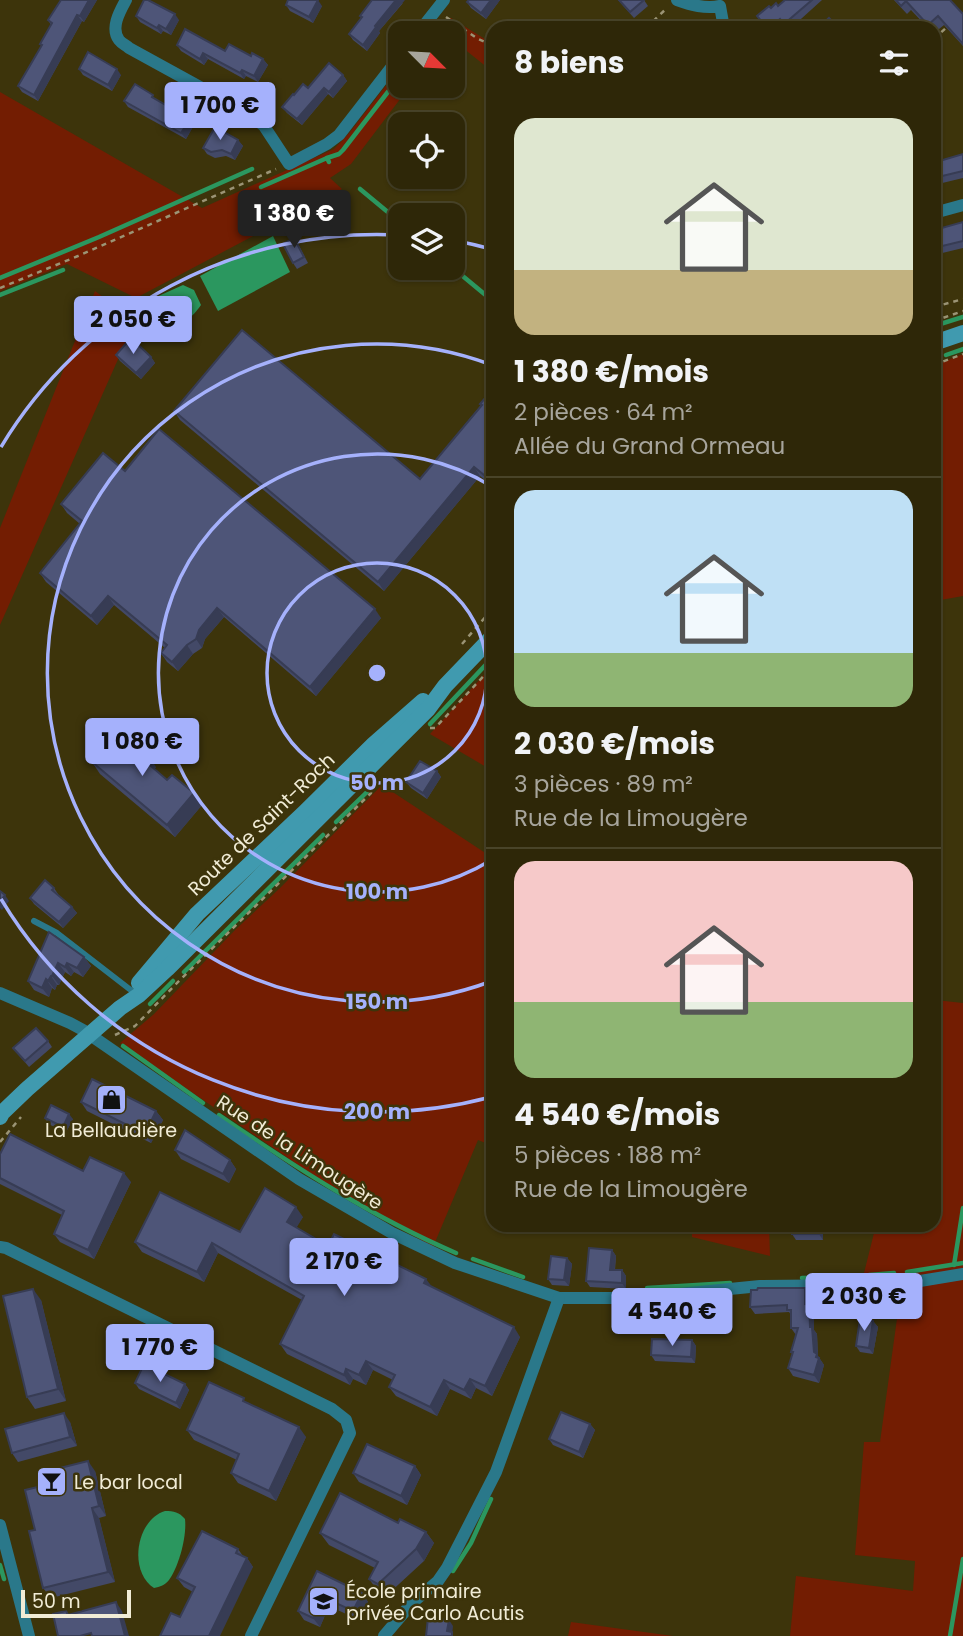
<!DOCTYPE html>
<html lang="fr">
<head>
<meta charset="utf-8">
<style>
	body { margin:0; font-family:Poppins,sans-serif; background:#3a3316; color:#f1f3f6; height:100vh; display:flex; flex-direction:column; font-size:26px; white-space:nowrap }
	* { box-sizing:border-box; margin:0 }
	p { font-size:23px; color:#a7a59c }
	.icon { flex:none; width:38px; height:38px; fill:none; stroke:currentColor; stroke-width:2; stroke-linecap:round; stroke-linejoin:round }
	.map { position:relative; flex:1; overflow:hidden }
	.panel { position:absolute; left:486px; top:21px; width:455px; height:1211px; display:flex; flex-direction:column; background:#2e2708; border-radius:21px; box-shadow:0 2px 5px #0004,0 0 0 2px #494429 }
	.panel>* { flex:none }
	.needle { width:46px; rotate:114deg }
	.fabs { position:absolute; left:388px; top:21px; display:grid; gap:14px }
	.fabs a { display:grid; place-items:center; width:77px; height:77px; border-radius:14px; background:#2e2708; box-shadow:0 2px 5px #0004,0 0 0 2px #494429; font-size:35px }
	.scale { position:absolute; left:21px; bottom:18px; width:110px; box-sizing:border-box; padding-left:7px; border:4px solid #f1ecd6; border-top:0; font-size:19px; line-height:24px; white-space:nowrap; color:#f1ecd6; -webkit-text-stroke:5px #3d340b; paint-order:stroke }
	.price { position:absolute; translate:-50% -60px; padding:0 16px; border-radius:7px; background:#a5b1fc; color:#111; font-size:23px; line-height:46px; filter:drop-shadow(0 2px 4px #0008) }
	.price::after { content:''; position:absolute; left:50%; top:42px; width:21px; height:16px; margin-left:-10px; background:inherit; clip-path:polygon(0 0,100% 0,50% 100%) }
	.price.active { background:#222; color:#fff }
	ul { padding:0; list-style:none }
	li { display:grid; align-content:center; gap:14px; height:371px; padding:0 28px }
	li+li { border-top:2px solid #494429 }
	li span { display:grid; place-items:center; height:217px; border-radius:21px; color:#555 }
	li>.icon { margin-inline-start:auto }
	span .icon { width:126px; height:126px; fill:#fffc; stroke-width:1 }
	li b { font-size:30px }
	h2 { display:flex; justify-content:space-between; align-items:center; height:84px; padding:0 28px; font-size:30px }
	.map>svg:first-child { display:block }
</style>
</head>
<body>
<div class="map">
<svg width="963" height="1636" viewBox="0 0 963 1636">
	<rect width="100%" height="100%" fill="#3d340b"/>
	<g fill="#731d02">
		<path d="M451 18 493 44V72L453 40V33H425L434 21Z"/>
		<path d="M401 66V86H410L351 164 330 178 342 189 136 298 67 264 0 291V92L202 208 334 149 350 132Z"/>
		<path d="M95 291 135 321 0 625V528Z"/>
		<path d="M963 354V596L935 601V365Z"/>
		<path d="M493 665V771L430 734Z"/>
		<path d="M382 785 493 858V1146L478 1140 433 1247 339 1193 120 1043 154 1014 235 930 280 888Z"/>
		<path d="M935 1000 963 1003V1636H790L796 1576 913 1591 915 1561 855 1555 864 1442H880L903 1275 863 1277 876 1225H934Z"/>
		<path d="M692 1225H769L770 1256 692 1237Z"/>
		<path d="M571 1622 673 1636H568Z"/>
	</g>
	<g fill="#2b975f">
		<path d="M273 236 290 272 218 311 200 276Z"/>
		<path d="M183 285 194 290 201 305C188 323 182 324 161 326L141 309 143 303Z"/>
		<path d="M165 1511C174 1511 179 1512 185 1519 187 1536 179 1566 169 1580 165 1585 160 1587 154 1588 128 1571 136 1520 165 1511Z"/>
	</g>
	<g fill="none" stroke-linecap="round" stroke-linejoin="round">
		<g stroke="#2b975f" stroke-width="4.5">
			<path d="M433 33 436 29"/>
			<path d="M327 158 339 154 343 150 401 75"/>
			<path d="M261 187 327 158 329 162"/>
			<path d="M360 189 401 223"/>
			<path d="M453 268 494 302"/>
			<path d="M0 278 99 237 252 169"/>
			<path d="M0 295 63 270"/>
			<path d="M934 326 963 317"/>
			<path d="M946 355 963 349"/>
			<path d="M430 724 494 656"/>
			<path d="M336 822 367 792"/>
			<path d="M184 972 323 835"/>
			<path d="M150 1004 173 981"/>
			<path d="M123 1046 203 1103"/>
			<path d="M219 1115C295 1167 372 1217 456 1253"/>
			<path d="M473 1259 523 1277"/>
			<path d="M954 1265 963 1208"/>
			<path d="M907 1272 963 1263"/>
			<path d="M869 1275 894 1273"/>
			<path d="M802 1278 847 1277"/>
			<path d="M647 1288 730 1283"/>
			<path d="M0 1565 4 1579"/>
			<path d="M453 1571 471 1543 491 1499"/>
			<path d="M950 1636 963 1559"/>
		</g>
		<g stroke="#9b9475" stroke-width="2.5" stroke-dasharray="5 5" stroke-linecap="butt">
			<path d="M446 17 478 39 494 46"/>
			<path d="M646 28 667 8"/>
			<path d="M934 39 948 26"/>
			<path d="M0 288 78 256 276 169"/>
			<path d="M934 307 963 299"/>
			<path d="M934 321 963 311"/>
			<path d="M934 365 963 354"/>
			<path d="M462 644 494 607"/>
			<path d="M430 728H435L494 665"/>
			<path d="M272 822 280 812 287 807"/>
			<path d="M115 1035 135 1026 180 980 371 793V789"/>
			<path d="M0 1142 21 1117"/>
		</g>
		<path stroke="#2a788a" stroke-width="6" d="M34 921 57 933 132 991"/>
		<g stroke="#2a788a" stroke-width="12">
			<path d="M126 0C120 11 110 28 119 40 122 44 126 45 129 48L251 115 264 126 289 164 327 144 339 135 401 55"/>
			<path d="M677 0C691 5 705 9 720 6L724 28"/>
			<path d="M418 33 444 0"/>
			<path d="M934 213 963 205"/>
			<path d="M0 993 70 1023 83 1030 299 1179 392 1233 455 1263 559 1298H639L760 1286 860 1285 914 1282 963 1274"/>
			<path d="M0 1247 6 1248 332 1409 346 1420 350 1433 251 1636"/>
			<path d="M0 1525 29 1636"/>
			<path d="M384 1636 412 1603 438 1581 447 1568 496 1472 559 1298"/>
		</g>
		<g stroke="#409aaf" stroke-width="16">
			<path d="M934 343 963 333"/>
			<path d="M139 983 197 914 305 812 374 744 423 701"/>
			<path d="M0 1117 2 1113 27 1089 120 1008 139 995 167 969 428 709 445 686 494 635"/>
		</g>
	</g>
	<g fill="#434967">
		<path d="M61 0H97L84 22 82 21 38 101 22 92 18 86 42 45 40 44 51 25 48 20Z"/>
		<path d="M500 0 486 19 471 8 467 2Z"/>
		<path d="M618 0H644L648 6 634 18Z"/>
		<path d="M785 0H822L791 28H787L784 25 781 28H766L757 16 771 8 778 6Z"/>
		<path d="M894 0H950L963 14V46L944 25 934 33V28H928L911 10 907 14Z"/>
		<path d="M403 3 379 31 380 33 367 51 353 40 349 34 361 18 360 16Z"/>
		<path d="M286 5 322 6 313 23 290 11Z"/>
		<path d="M136 16 179 20 171 35 163 31 161 34 140 22Z"/>
		<path d="M177 45 251 56 263 59 268 65 258 82 246 76 244 79 208 59 204 65 181 51Z"/>
		<path d="M79 69 121 75 112 91 83 75Z"/>
		<path d="M343 75 347 81 333 98 328 94 302 125 287 113 282 107 294 95 308 88Z"/>
		<path d="M156 100 190 119 194 125 186 139 128 107 124 101Z"/>
		<path d="M238 140 243 146 235 160 226 156 215 158 207 154 203 148Z"/>
		<path d="M963 154V178L934 185V160L937 161Z"/>
		<path d="M963 222V248L934 255V229L943 228Z"/>
		<path d="M298 244 308 263 297 269 293 263Z"/>
		<path d="M116 355 151 357 155 363 141 379 120 361Z"/>
		<path d="M494 388V487L480 476 384 591 180 420 174 411 420 479 481 405Z"/>
		<path d="M125 471 381 618 316 696 224 617 205 639 202 648 193 654 178 671 167 662 161 653 165 648 114 605 97 625 46 582 40 573 80 524 67 513 61 504Z"/>
		<path d="M92 762 156 767 154 769 167 780 194 793 202 805 175 837 100 774Z"/>
		<path d="M437 771 441 777 427 799 411 788 406 782Z"/>
		<path d="M54 888 58 894V895L72 907 77 913 63 928 34 904 30 898Z"/>
		<path d="M49 932 84 957 91 966 83 977 74 972 71 976 65 972 59 985H57L55 990 52 988 49 997 34 990 28 981Z"/>
		<path d="M48 1041 52 1047 29 1067 13 1048Z"/>
		<path d="M81 1102 156 1111 163 1120 151 1143 87 1111Z"/>
		<path d="M45 1118 73 1119 66 1132 48 1124Z"/>
		<path d="M175 1150 230 1160 236 1169 229 1183 181 1159Z"/>
		<path d="M0 1154 131 1182 94 1259 60 1242 54 1234 62 1215 0 1184Z"/>
		<path d="M303 1217 296 1227 328 1246 432 1288 520 1337 492 1396 476 1388 471 1399 450 1389 437 1416 396 1396 389 1387 393 1380 373 1370 366 1385 353 1379 350 1385 287 1354 280 1344 302 1300 218 1253 204 1282 142 1252 135 1242 240 1232Z"/>
		<path d="M823 1225V1240H796L792 1234Z"/>
		<path d="M612 1250 616 1256 615 1270H622L626 1276V1289L590 1287 586 1281Z"/>
		<path d="M567 1258 572 1264 569 1286 552 1285 548 1279Z"/>
		<path d="M805 1288 810 1295V1301L814 1306V1330L817 1334 818 1356 824 1365 819 1383 793 1376 788 1368 792 1354 791 1352 796 1335 791 1328V1315L789 1312 755 1314 750 1307Z"/>
		<path d="M41 1300 66 1401 35 1409 27 1397Z"/>
		<path d="M873 1321 878 1327 873 1354 860 1352 856 1346Z"/>
		<path d="M692 1340 696 1346 695 1363 655 1361 651 1355Z"/>
		<path d="M135 1383 185 1384 189 1390 180 1409 139 1389Z"/>
		<path d="M247 1402 306 1437 276 1501 238 1483 231 1473 237 1460 194 1440 187 1430Z"/>
		<path d="M70 1422 77 1446 18 1462 12 1453Z"/>
		<path d="M590 1424 595 1430 583 1458 553 1445 549 1439Z"/>
		<path d="M415 1466 421 1475 407 1505 359 1482 353 1473Z"/>
		<path d="M95 1471 106 1516 99 1518 115 1582 51 1598 43 1588 35 1530 63 1481Z"/>
		<path d="M398 1523 426 1532 434 1543 424 1561 386 1596 378 1591 369 1579 375 1568 329 1545 320 1533Z"/>
		<path d="M238 1549 243 1556 247 1558 253 1567 180 1617 193 1592 184 1587 177 1578Z"/>
		<path d="M317 1571 362 1593 368 1602 359 1620 329 1606 320 1627 304 1620 298 1611Z"/>
	</g>
	<g fill="#373c54">
		<path d="M89 0H97L84 22 80 16Z"/>
		<path d="M318 0 322 6 313 23 309 17Z"/>
		<path d="M396 0H405L379 31 380 33 367 51 363 45 375 26Z"/>
		<path d="M491 0H500L486 19 481 13Z"/>
		<path d="M175 14 179 20 171 35 166 29Z"/>
		<path d="M77 15 82 21 38 101 34 95Z"/>
		<path d="M159 25 163 31 161 34 157 28Z"/>
		<path d="M203 53 208 59 204 65 200 59Z"/>
		<path d="M263 59 268 65 258 82 254 76Z"/>
		<path d="M117 69 121 75 112 91 108 85Z"/>
		<path d="M242 70 246 76 244 79 240 73Z"/>
		<path d="M343 75 347 81 333 98 329 92Z"/>
		<path d="M324 88 328 94 302 125 297 119Z"/>
		<path d="M190 119 194 125 186 139 181 133Z"/>
		<path d="M238 140 243 146 235 160 231 154Z"/>
		<path d="M151 357 155 363 141 379 136 373Z"/>
		<path d="M474 467 480 476 384 591 378 582Z"/>
		<path d="M108 596 114 605 97 625 91 616Z"/>
		<path d="M217 608 224 617 205 639 202 648 196 639 199 630Z"/>
		<path d="M375 609 381 618 316 696 310 687Z"/>
		<path d="M187 645 193 654 178 671 172 662Z"/>
		<path d="M148 755 156 767 152 772 144 760Z"/>
		<path d="M437 771 441 777 427 799 423 793Z"/>
		<path d="M194 793 202 805 175 837 167 825Z"/>
		<path d="M5 895 9 901 2 910 0 908V902Z"/>
		<path d="M72 907 77 913 63 928 59 922Z"/>
		<path d="M84 957 91 966 83 977 77 968Z"/>
		<path d="M58 963 65 972 59 985 52 976Z"/>
		<path d="M67 963 74 972 71 976 65 967Z"/>
		<path d="M51 976 57 985 55 990 48 981Z"/>
		<path d="M46 979 52 988 49 997 42 988Z"/>
		<path d="M156 1111 163 1120 151 1143 145 1134Z"/>
		<path d="M69 1114 73 1119 66 1132 63 1127Z"/>
		<path d="M230 1160 236 1169 229 1183 223 1174Z"/>
		<path d="M124 1173 131 1182 94 1259 88 1250Z"/>
		<path d="M296 1207 303 1217 294 1232 287 1222Z"/>
		<path d="M819 1225H823V1240L819 1234Z"/>
		<path d="M212 1243 218 1253 204 1282 197 1272Z"/>
		<path d="M612 1250 616 1256 614 1276 610 1270Z"/>
		<path d="M567 1258 572 1264 569 1286 564 1280Z"/>
		<path d="M622 1270 626 1276V1289L622 1283Z"/>
		<path d="M426 1279 433 1288 424 1283Z"/>
		<path d="M805 1288 810 1295V1301L814 1306V1330L817 1334 818 1356 824 1365 819 1383 814 1375V1352L810 1327 805 1305Z"/>
		<path d="M33 1289 41 1300 66 1401 58 1389Z"/>
		<path d="M873 1321 878 1327 873 1354 869 1348Z"/>
		<path d="M514 1327 520 1337 492 1396 485 1386Z"/>
		<path d="M692 1340 696 1346 695 1363 691 1357Z"/>
		<path d="M366 1361 373 1370 366 1385 359 1375Z"/>
		<path d="M346 1369 353 1379 350 1385 344 1375Z"/>
		<path d="M470 1379 476 1388 471 1399 464 1390Z"/>
		<path d="M444 1380 450 1389 437 1416 430 1407Z"/>
		<path d="M185 1384 189 1390 180 1409 176 1403Z"/>
		<path d="M64 1413 70 1422 77 1446 70 1437Z"/>
		<path d="M590 1424 595 1430 583 1458 579 1452Z"/>
		<path d="M299 1427 306 1437 276 1501 269 1491Z"/>
		<path d="M88 1461 95 1471 106 1516 99 1506Z"/>
		<path d="M415 1466 421 1475 407 1505 401 1496Z"/>
		<path d="M92 1508 99 1518 115 1582 108 1572Z"/>
		<path d="M426 1532 434 1543 424 1561 416 1549Z"/>
		<path d="M247 1558 253 1567 220 1636H209Z"/>
		<path d="M362 1593 368 1602 359 1620 353 1611Z"/>
		<path d="M323 1597 329 1606 320 1627 313 1618Z"/>
		<path d="M116 1602 122 1611 129 1636H125Z"/>
		<path d="M449 1620 453 1626 452 1636 447 1631Z"/>
	</g>
	<g fill="#4e5578" stroke="#373c54" stroke-width="2">
		<path d="M61 0H89L80 16 77 15 34 95 18 86 42 45 40 44 52 23 48 20Z"/>
		<path d="M144 0H148L175 14 166 29 159 25 157 28 136 16Z"/>
		<path d="M288 0H318L309 17 286 5Z"/>
		<path d="M372 0H396L375 26 376 27 363 45 349 34 362 17 360 16Z"/>
		<path d="M469 0H491L481 13 467 2Z"/>
		<path d="M619 0H644L630 12Z"/>
		<path d="M785 0H812L784 24 780 19 770 28H767L757 16 769 6 771 8 776 3 778 6Z"/>
		<path d="M896 0H950L963 14V44L938 16 928 25 906 1 901 6Z"/>
		<path d="M829 18 839 28H818Z"/>
		<path d="M185 29 225 51 229 44 251 56 252 53 263 59 254 76 242 70 240 73 203 53 200 59 177 45Z"/>
		<path d="M88 52 117 69 108 85 79 69Z"/>
		<path d="M329 63 343 75 329 92 324 88 297 119 282 107 293 94 294 95 303 84 308 88Z"/>
		<path d="M135 84 153 95 152 97 190 119 181 133 124 101Z"/>
		<path d="M215 127 238 140 231 154 222 150 211 152 203 148Z"/>
		<path d="M963 154V171L934 178V160L936 162Z"/>
		<path d="M963 222V241L934 248V229L942 227V228Z"/>
		<path d="M294 238 304 257 293 263 283 244Z"/>
		<path d="M242 330 420 479 482 405 480 404 494 388V483L474 467 378 582 174 411Z"/>
		<path d="M131 338 151 357 136 373 116 355Z"/>
		<path d="M159 429 375 609 310 687 217 608 199 630 196 639 187 645 172 662 161 653 167 645 108 596 91 616 40 573 82 521 61 504 103 453 125 471Z"/>
		<path d="M119 731 148 755 144 760 167 780 172 775 194 793 167 825 92 762Z"/>
		<path d="M420 761 437 771 423 793 406 782Z"/>
		<path d="M45 880 54 888 52 890 72 907 59 922 30 898Z"/>
		<path d="M0 891 5 895 0 902Z"/>
		<path d="M49 932 84 957 77 968 67 963 65 967 58 963 52 976H51L48 981 46 979 42 988 28 981Z"/>
		<path d="M36 1028 48 1041 25 1061 13 1048Z"/>
		<path d="M92 1079 156 1111 145 1134 81 1102Z"/>
		<path d="M51 1105 69 1114 63 1127 45 1118Z"/>
		<path d="M185 1130 230 1160 223 1174 175 1150Z"/>
		<path d="M10 1134 83 1171 90 1157 124 1173 88 1250 54 1234 64 1211 0 1178V1154Z"/>
		<path d="M265 1188 296 1207 287 1222 328 1246 334 1234 426 1279 424 1283 514 1327 485 1386 470 1379 464 1390 444 1380 430 1407 389 1387 395 1375 366 1361 359 1375 346 1369 344 1375 280 1344 304 1296 212 1243 197 1272 135 1242 160 1192 240 1232Z"/>
		<path d="M791 1225H819V1234H792Z"/>
		<path d="M589 1248 612 1250 610 1270H622V1283L586 1281Z"/>
		<path d="M551 1256 567 1258 564 1280 548 1279Z"/>
		<path d="M758 1288H805V1305L806 1299H809L810 1327H812L814 1352 817 1354 816 1357 819 1358 814 1375 788 1368 793 1352H791L798 1328H791V1310H787V1305L750 1307 751 1290H757Z"/>
		<path d="M33 1289 58 1389 27 1397 3 1296Z"/>
		<path d="M860 1319 873 1321 869 1348 856 1346Z"/>
		<path d="M652 1339 692 1340 691 1357 651 1355Z"/>
		<path d="M144 1364 185 1384 176 1403 135 1383Z"/>
		<path d="M209 1382 244 1398 243 1401 299 1427 269 1491 231 1473 239 1454 187 1430Z"/>
		<path d="M561 1412 590 1424 579 1452 549 1439Z"/>
		<path d="M64 1413 70 1437 12 1453 5 1429Z"/>
		<path d="M367 1444 415 1466 401 1496 353 1473Z"/>
		<path d="M88 1461 99 1506 92 1508 108 1572 43 1588 29 1531 35 1530 25 1490 63 1481 60 1468Z"/>
		<path d="M340 1493 398 1523 400 1519 426 1532 416 1549 378 1584 369 1579 378 1562 320 1533Z"/>
		<path d="M202 1531 238 1549 236 1553 247 1558 209 1636H160L171 1613 180 1617 195 1587 177 1578Z"/>
		<path d="M317 1571 362 1593 353 1611 323 1597 313 1618 298 1611Z"/>
		<path d="M116 1602 125 1636H92L91 1633 80 1636H58L53 1614 66 1611 68 1615Z"/>
		<path d="M428 1618 449 1620 447 1631 452 1632V1636H426Z"/>
	</g>
	<g fill="none" stroke="#a5b1fc" stroke-width="3.5">
		<circle cx="377" cy="673" r="110"/>
		<path d="M493 859A219 219 0 1 1 493 487"/>
		<path d="M492 981A329 329 0 1 1 492 365"/>
		<path d="M491 1097A439 439 0 0 1 1 899M1 447A439 439 0 0 1 400 235M457 241A439 439 0 0 1 491 249"/>
	</g>
	<defs>
		<symbol id="shop-square" viewBox="-11 -11 22 22"><rect x="-9" y="-9" width="18" height="18" rx="4" fill="#a5b1fc" stroke="#3d340b"/><path d="M-5-2.5h2.3a2.7 3.5 0 0 1 5.4 0H5L5.5 6h-11ZM-1.5-2.5h3a1.5 2.3 0 0 0-3 0Z" fill="#111"/></symbol>
		<symbol id="bar-square" viewBox="-11 -11 22 22"><rect x="-9" y="-9" width="18" height="18" rx="4" fill="#a5b1fc" stroke="#3d340b"/><path d="M-6-5H6L.8 .8V4.5H3.5V6h-7V4.5H-.8V.8Z" fill="#111"/></symbol>
		<symbol id="school-square" viewBox="-11 -11 22 22"><rect x="-9" y="-9" width="18" height="18" rx="4" fill="#a5b1fc" stroke="#3d340b"/><path d="M0-5L7-2L0 1L-7-2ZM-4 1L0 2.5L4 1V4Q0 6-4 4Z" fill="#111"/></symbol>
	</defs>
	<g fill-rule="evenodd">
		<use href="#shop-square" x="94" y="1082" width="35" height="35"/>
		<use href="#bar-square" x="34" y="1464" width="35" height="35"/>
		<use href="#school-square" x="306" y="1584" width="35" height="35"/>
	</g>
	<g text-anchor="middle" stroke-width="5" stroke-linejoin="round" paint-order="stroke">
		<g font-size="19" fill="#f1ecd6" stroke="#3d340b">
			<text transform="translate(261 824) rotate(-44)" y="7">Route de Saint-Roch</text>
			<text transform="translate(300 1152) rotate(33)" y="7">Rue de la Limougère</text>
		</g>
		<g font-size="19" fill="#f1ecd6" stroke="#3d340b" text-anchor="start">
			<text x="111" y="1137" text-anchor="middle">La Bellaudière</text>
			<text x="74" y="1489">Le bar local</text>
			<text x="346" y="1598">École primaire<tspan x="346" dy="22">privée Carlo Acutis</tspan></text>
		</g>
	</g>
	<circle cx="377" cy="673" r="10" fill="#a5b1fc" stroke="#3d340b" stroke-width="3.5"/>
	<g font-size="21" text-anchor="middle" font-weight="bold" fill="#a5b1fc" stroke="#3d340b" stroke-width="5" stroke-linejoin="round" paint-order="stroke">
		<text x="377" y="790">50 m</text>
		<text x="377" y="899">100 m</text>
		<text x="377" y="1009">150 m</text>
		<text x="377" y="1119">200 m</text>
	</g>
</svg>
<div class="fabs">
<a><svg class="needle" viewBox="-14 -14 28 28"><path d="M0-13l5 13h-10z" fill="#e53935"/><path d="M0 13l5-13h-10z" fill="#a7a59c"/></svg></a>
<a><svg class="icon" aria-label="locate" viewBox="0 0 24 24"><circle cx="12" cy="12" r="6"/><path d="M12 2v4M12 18v4M2 12h4M18 12h4"/></svg></a>
<a><svg class="icon" aria-label="layers" viewBox="0 0 24 24"><path d="M12 4l9 5-9 5-9-5zM3 14l9 5 9-5"/></svg></a>
</div>
<div class="scale">50 m</div>
<b class="price" style="left:220px;top:142px">1 700 €</b>
<b class="price active" style="left:294px;top:250px">1 380 €</b>
<b class="price" style="left:133px;top:356px">2 050 €</b>
<b class="price" style="left:142px;top:778px">1 080 €</b>
<b class="price" style="left:344px;top:1298px">2 170 €</b>
<b class="price" style="left:864px;top:1333px">2 030 €</b>
<b class="price" style="left:672px;top:1348px">4 540 €</b>
<b class="price" style="left:160px;top:1384px">1 770 €</b>
<section class="panel">
<h2>8 biens<svg class="icon" aria-label="filters" viewBox="0 0 24 24"><path d="M4 7h16M4 17h16"/><circle cx="9" cy="7" r="2"/><circle cx="15" cy="17" r="2"/></svg></h2>
<ul>
<li><span style="background:linear-gradient(#dfe7d0 70%,#c2b280 0)"><svg class="icon" aria-label="home" viewBox="0 0 24 24"><path d="M3 11l9-7 9 7M6 9v11h12V9"/></svg></span><div><b>1 380 €/mois</b><p>2 pièces · 64 m²</p><p>Allée du Grand Ormeau</p></div></li>
<li><span style="background:linear-gradient(#bfe0f5 75%,#8fb573 0)"><svg class="icon" aria-label="home" viewBox="0 0 24 24"><path d="M3 11l9-7 9 7M6 9v11h12V9"/></svg></span><div><b>2 030 €/mois</b><p>3 pièces · 89 m²</p><p>Rue de la Limougère</p></div></li>
<li><span style="background:linear-gradient(#f6c9c9 65%,#8fb573 0)"><svg class="icon" aria-label="home" viewBox="0 0 24 24"><path d="M3 11l9-7 9 7M6 9v11h12V9"/></svg></span><div><b>4 540 €/mois</b><p>5 pièces · 188 m²</p><p>Rue de la Limougère</p></div></li>
</ul>
</section>
</div>
</body>
</html>
